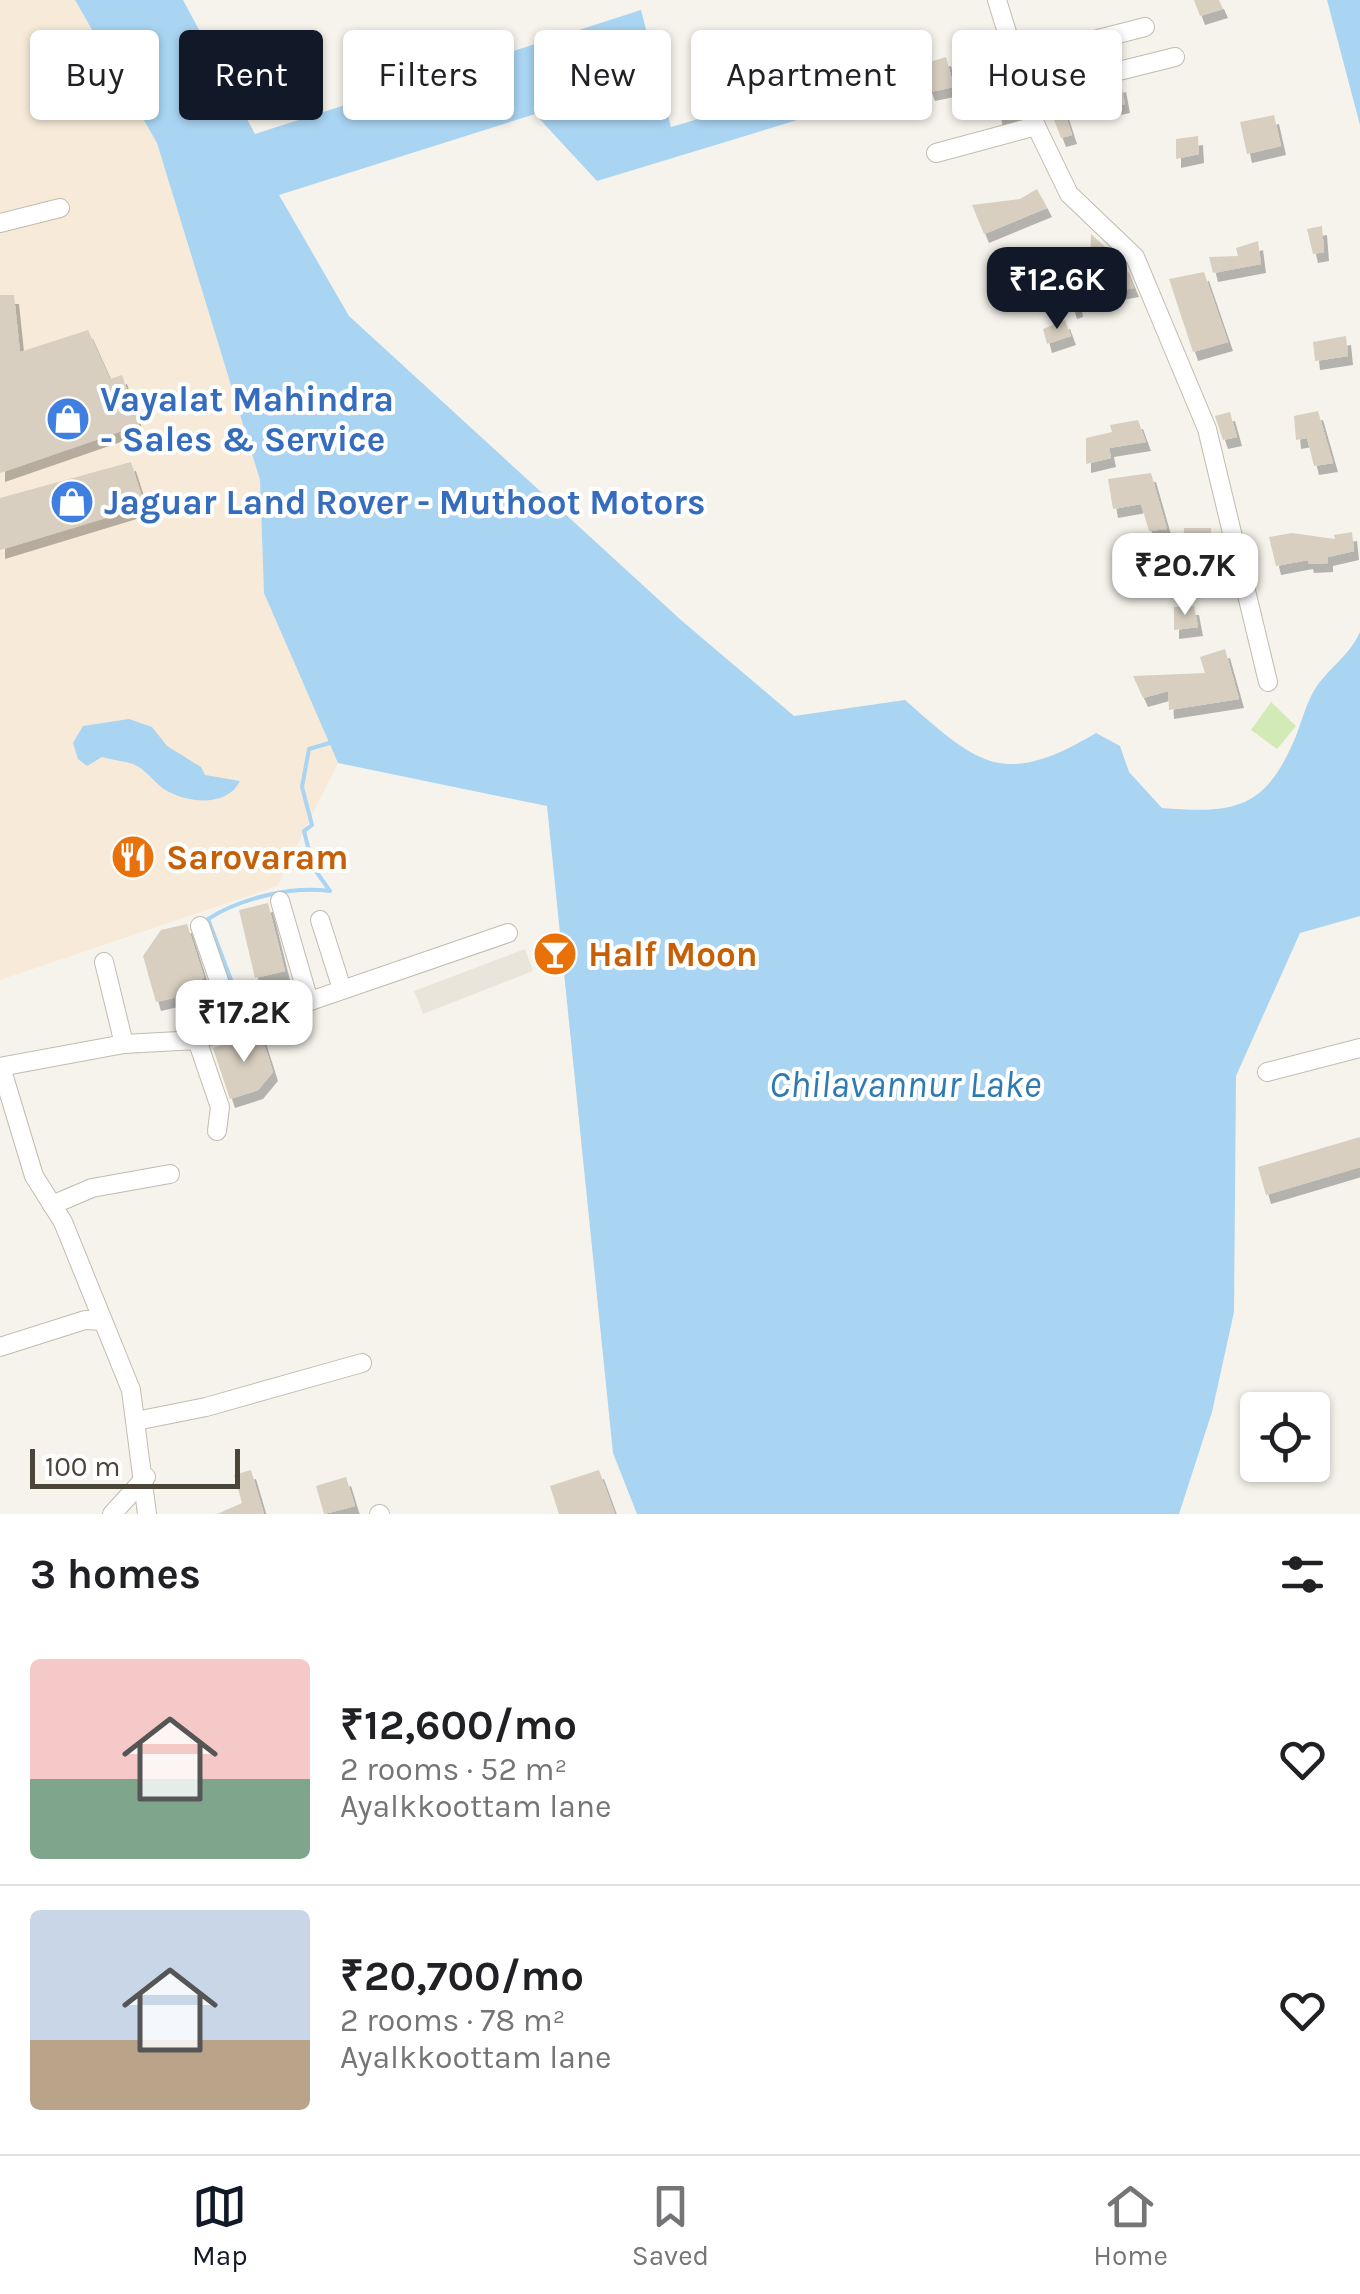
<!DOCTYPE html>
<html lang="en">
<head>
<meta charset="utf-8">
<style>
	body { margin:0; font-family:Karla,sans-serif; background:#f2f2f2; color:#202124; height:100vh; display:flex; flex-direction:column; font-size:38px; white-space:nowrap }
	* { box-sizing:border-box; margin:0 }
	p { font-size:32px; color:#757577 }
	.icon { flex:none; width:55px; height:55px; fill:none; stroke:currentColor; stroke-width:2; stroke-linecap:round; stroke-linejoin:round }
	.map { position:relative; height:1514px; overflow:hidden }
	.drawer { display:flex; flex-direction:column; background:#fff; flex:1 }
	.drawer>* { flex:none }
	.banner { position:absolute; left:30px; top:30px; width:1300px; height:90px; display:flex; gap:20px }
	.fabs { position:absolute; left:1240px; top:1392px; display:grid; gap:20px }
	.fabs a { display:grid; place-items:center; width:90px; height:90px; border-radius:10px; background:#fff; box-shadow:0 2px 8px #0004; font-size:50px }
	.scale { position:absolute; left:30px; bottom:25px; width:210px; box-sizing:border-box; padding-left:10px; border:5px solid #4b4439; border-top:0; font-size:28px; line-height:35px; white-space:nowrap; color:#4b4439; -webkit-text-stroke:8px #fff; paint-order:stroke }
	.price { position:absolute; translate:-50% -85px; padding:0 22px; border-radius:20px; background:#fff; color:#222; font-size:32px; line-height:65px; filter:drop-shadow(0 2px 5px #0008) }
	.price::after { content:''; position:absolute; left:50%; top:60px; width:30px; height:22px; margin-left:-15px; background:inherit; clip-path:polygon(0 0,100% 0,50% 100%) }
	.price.on { background:#111827; color:#fff }
	ul { padding:0; list-style:none }
	li { display:flex; align-items:center; gap:30px; height:250px; padding:0 30px }
	li+li { border-top:2px solid #e0e0e0 }
	li span { display:grid; place-items:center; flex:none; width:280px; height:200px; border-radius:10px; color:#555 }
	li>.icon { margin-inline-start:auto }
	span .icon { width:120px; height:120px; fill:#fffc; stroke-width:1 }
	li b { font-size:42px }
	h2 { display:flex; justify-content:space-between; align-items:center; height:120px; padding:0 30px; font-size:42px }
	.tag { padding:0 35px; border-radius:10px; background:#fff; box-shadow:0 2px 8px #0004; font-size:35px; line-height:90px }
	.tag.on { background:#111827; color:#fff }
	.dock { display:flex; justify-content:space-around; align-items:center; height:140px; border-top:2px solid #e0e0e0; background:#fff; font-size:28px; color:#757577 }
	.dock a { display:grid; justify-items:center; gap:5px }
	.dock .on { color:#111827 }
	.map>svg:first-child { display:block }
</style>
</head>
<body>
<div class="map">
<svg width="1360" height="1514" viewBox="0 0 1360 1514">
	<defs>
		<filter id="shadow"><feDropShadow dx="5" dy="9" stdDeviation="0" flood-color="#0004"/></filter>
	</defs>
	<rect width="100%" height="100%" fill="#f6f3ec"/>
	<path fill="#eae5da" d="M525 949 533 971 423 1014 414 991Z"/>
	<path fill="#f7ead8" d="M0 0H75L157 143 260 480 264 593 338 763 277 886 0 980Z"/>
	<path fill="#d2eab5" d="M1271 702 1296 726 1277 749 1251 730Z"/>
	<g fill="#a9d4f2">
		<path d="M75 0H183L255 134 641 10 671 127 813 85 817 114 597 181 535 114 279 195 349 316 682 621 794 716 905 700C978 764 1002 789 1096 733L1120 746 1129 772 1162 808C1237 814 1266 808 1296 736 1302 721 1307 700 1317 686 1331 666 1349 656 1360 632V916L1300 933 1236 1076 1234 1312 1212 1412 1179 1514H637L613 1453 547 806 338 763 264 593 260 480 157 143Z"/>
		<path d="M1327 0H1360V125Z"/>
		<path d="M129 719 152 727 167 746 201 767 205 775 240 781C227 808 185 803 164 789 153 782 146 769 133 764 124 761 112 760 102 757L87 766 78 759 73 743 83 726Z"/>
	</g>
	<g fill="none" stroke-linecap="round" stroke-linejoin="round">
		<path stroke="#a9d4f2" stroke-width="4" d="M242 1009 208 919C241 898 291 886 330 891L313 867 304 831 312 825 302 787 309 749 333 742"/>
	</g>
	<g fill="#d8cfc1" filter="url(#shadow)">
		<path d="M1194 0H1219L1223 9 1200 16Z"/>
		<path d="M989 48 997 73 979 79 969 51Z"/>
		<path d="M946 57 954 87 930 92 920 65Z"/>
		<path d="M1121 83 1125 104 1107 108 1103 88Z"/>
		<path d="M994 98 1014 99 1020 117 998 120Z"/>
		<path d="M1062 104 1072 135 1061 138 1049 107Z"/>
		<path d="M1274 115 1281 146 1247 154 1240 122Z"/>
		<path d="M1198 136 1199 154 1176 159V139Z"/>
		<path d="M1037 189 1047 208 984 234 972 205 1020 199Z"/>
		<path d="M1322 226 1324 252 1313 254 1307 229Z"/>
		<path d="M1091 234 1124 264 1134 288 1106 293 1099 259 1090 261Z"/>
		<path d="M1258 241 1261 264 1213 273 1209 257 1238 256 1236 248Z"/>
		<path d="M1068 253 1078 308 1072 310 1056 256Z"/>
		<path d="M1204 272 1228 342 1193 352 1169 279Z"/>
		<path d="M0 295H14L20 352 88 330 110 379 122 375 139 425 0 473Z"/>
		<path d="M1065 320 1071 336 1047 344 1043 329Z"/>
		<path d="M1346 336 1348 356 1315 361 1313 342Z"/>
		<path d="M1318 411 1333 463 1314 466 1307 438 1296 440 1294 416Z"/>
		<path d="M1230 412 1237 437 1223 440 1215 416Z"/>
		<path d="M1138 420 1146 442 1109 448 1111 458 1086 464V438L1112 432 1110 425Z"/>
		<path d="M131 462 145 506 0 550V498Z"/>
		<path d="M1151 473 1167 529 1149 531 1141 504 1113 509 1108 479Z"/>
		<path d="M1184 528H1211L1212 548H1183Z"/>
		<path d="M1352 532 1354 551 1328 557V563L1309 564 1308 560 1276 566 1269 537 1292 533 1335 539 1334 535Z"/>
		<path d="M1194 606 1198 627 1174 630V607Z"/>
		<path d="M1225 649 1239 699 1169 710 1168 691 1143 698 1133 676 1205 673 1200 657Z"/>
		<path d="M268 903 285 971 255 978 239 910Z"/>
		<path d="M187 924 204 977 186 995 156 1002 143 956 161 930Z"/>
		<path d="M260 1031 273 1072 258 1090 230 1099 213 1048Z"/>
		<path d="M1360 1137V1167L1266 1195 1258 1167Z"/>
		<path d="M251 1470 264 1514H217L242 1503 234 1475Z"/>
		<path d="M599 1470 615 1514H559L550 1486Z"/>
		<path d="M346 1477 355 1506 324 1514 316 1486Z"/>
	</g>
	<g fill="none" stroke-linecap="round" stroke-linejoin="round">
		<defs>
			<g id="minor">
				<path d="M997 0 1036 126 1069 194 1135 257 1207 429 1268 682"/>
				<path d="M1016 60 1145 27"/>
				<path d="M1026 94 1175 57"/>
				<path d="M936 153 1036 126"/>
				<path d="M0 223 60 208"/>
				<path d="M280 901 309 1001"/>
				<path d="M320 920 342 989"/>
				<path d="M200 926 235 1027"/>
				<path d="M104 962 124 1044"/>
				<path d="M197 1040 220 1107 217 1131"/>
				<path d="M0 1067 124 1044 197 1040 508 933"/>
				<path d="M1 1067 34 1176 63 1222 131 1390 147 1514"/>
				<path d="M1267 1072 1360 1048"/>
				<path d="M52 1205 92 1188 170 1174"/>
				<path d="M0 1347 85 1320 103 1321"/>
				<path d="M136 1421 206 1407 362 1363"/>
				<path d="M112 1514 146 1477"/>
				<path d="M379 1514H380"/>
			</g>
		</defs>
		<use href="#minor" stroke="#c2bbae" stroke-width="20"/>
		<use href="#minor" stroke="#fff" stroke-width="18"/>
	</g>
	<defs>
		<symbol id="shop-disc" viewBox="-11 -11 22 22"><circle r="9.5" fill="#3f7fe0" stroke="#fff"/><path d="M-5-2.5h2.3a2.7 3.5 0 0 1 5.4 0H5L5.5 6h-11ZM-1.5-2.5h3a1.5 2.3 0 0 0-3 0Z" fill="#fff"/></symbol>
		<symbol id="restaurant-disc" viewBox="-11 -11 22 22"><circle r="9.5" fill="#e8710a" stroke="#fff"/><path d="M-5-6h1v4h1v-4h1v4h1v-4h1v5L-1.5 .5V6h-2V.5L-5-1ZM5-6V6H3V1.5H1.5Q1.5-4 5-6Z" fill="#fff"/></symbol>
		<symbol id="bar-disc" viewBox="-11 -11 22 22"><circle r="9.5" fill="#e8710a" stroke="#fff"/><path d="M-6-5H6L.8 .8V4.5H3.5V6h-7V4.5H-.8V.8Z" fill="#fff"/></symbol>
	</defs>
	<g fill-rule="evenodd">
		<use href="#shop-disc" x="43" y="394" width="50" height="50"/>
		<use href="#shop-disc" x="47" y="477" width="50" height="50"/>
		<use href="#restaurant-disc" x="108" y="832" width="50" height="50"/>
		<use href="#bar-disc" x="530" y="929" width="50" height="50"/>
	</g>
	<g text-anchor="middle" stroke-width="8" stroke-linejoin="round" paint-order="stroke">
		<g font-size="35" font-weight="bold" fill="#366cbe" stroke="#fff" text-anchor="start">
			<text x="100" y="411">Vayalat Mahindra<tspan x="100" dy="40">- Sales &amp; Service</tspan></text>
			<text x="104" y="514">Jaguar Land Rover - Muthoot Motors</text>
		</g>
		<g font-size="35" font-weight="bold" fill="#c56008" stroke="#fff" text-anchor="start">
			<text x="166" y="869">Sarovaram</text>
			<text x="588" y="966">Half Moon</text>
		</g>
		<g font-size="38" font-style="italic" fill="#2e7ab2" stroke="#fff">
			<text x="905" y="1097">Chilavannur Lake</text>
		</g>
	</g>
</svg>
<div class="fabs">
<a><svg class="icon" aria-label="locate" viewBox="0 0 24 24"><circle cx="12" cy="12" r="6"/><path d="M12 2v4M12 18v4M2 12h4M18 12h4"/></svg></a>
</div>
<div class="scale">100 m</div>
<b class="price on" style="left:1057px;top:332px">₹12.6K</b>
<b class="price" style="left:1185px;top:618px">₹20.7K</b>
<b class="price" style="left:244px;top:1065px">₹17.2K</b>
<div class="banner">
<a class="tag">Buy</a>
<a class="tag on">Rent</a>
<a class="tag">Filters</a>
<a class="tag">New</a>
<a class="tag">Apartment</a>
<a class="tag">House</a>
</div>
</div>
<section class="drawer">
<h2>3 homes<svg class="icon" aria-label="filters" viewBox="0 0 24 24"><path d="M4 7h16M4 17h16"/><circle cx="9" cy="7" r="2"/><circle cx="15" cy="17" r="2"/></svg></h2>
<ul>
<li><span style="background:linear-gradient(#f6c9c9 60%,#7fa58c 0)"><svg class="icon" aria-label="home" viewBox="0 0 24 24"><path d="M3 11l9-7 9 7M6 9v11h12V9"/></svg></span><div><b>₹12,600/mo</b><p>2 rooms · 52 m²</p><p>Ayalkkoottam lane</p></div><svg class="icon" aria-label="heart" viewBox="0 0 24 24"><path d="M12 20l-8-8c-3-5 5-10 8-4 3-6 11-1 8 4z"/></svg></li>
<li><span style="background:linear-gradient(#c9d6e8 65%,#b9a48a 0)"><svg class="icon" aria-label="home" viewBox="0 0 24 24"><path d="M3 11l9-7 9 7M6 9v11h12V9"/></svg></span><div><b>₹20,700/mo</b><p>2 rooms · 78 m²</p><p>Ayalkkoottam lane</p></div><svg class="icon" aria-label="heart" viewBox="0 0 24 24"><path d="M12 20l-8-8c-3-5 5-10 8-4 3-6 11-1 8 4z"/></svg></li>
</ul>
</section>
<nav class="dock">
<a class="on"><svg class="icon" aria-label="map" viewBox="0 0 24 24"><path d="M3 6l6-2 6 2 6-2v14l-6 2-6-2-6 2zM9 4v14M15 6v14"/></svg>Map</a>
<a><svg class="icon" aria-label="saved" viewBox="0 0 24 24"><path d="M7 4h10v16l-5-4-5 4z"/></svg>Saved</a>
<a><svg class="icon" aria-label="home" viewBox="0 0 24 24"><path d="M3 11l9-7 9 7M6 9v11h12V9"/></svg>Home</a>
</nav>
</body>
</html>
